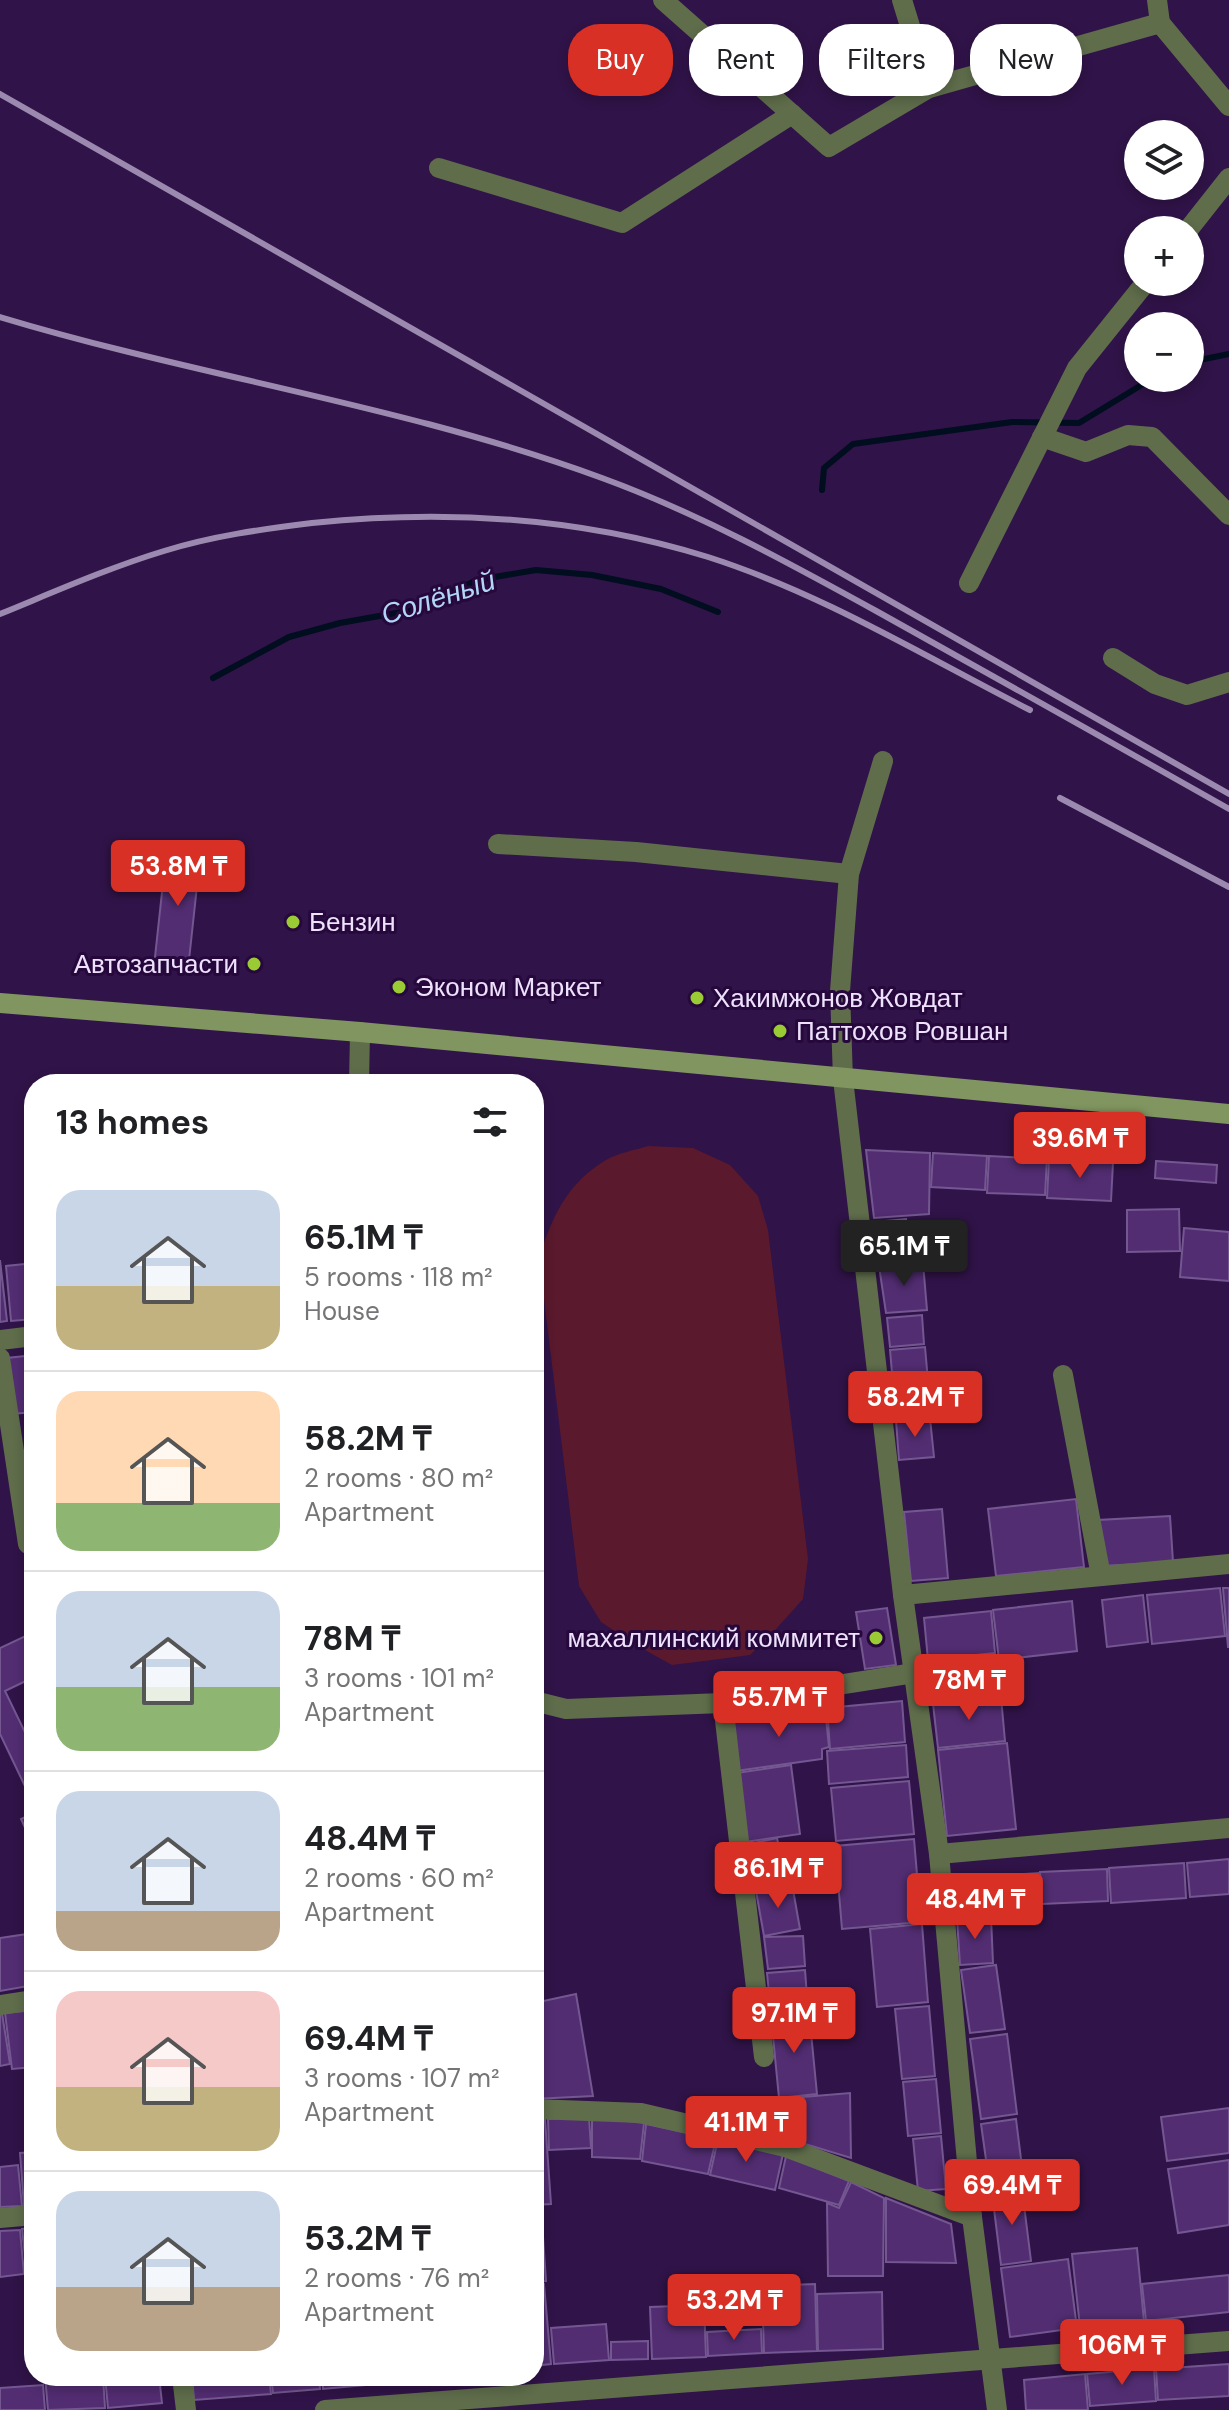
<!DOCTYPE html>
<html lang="en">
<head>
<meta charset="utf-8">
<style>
	body { margin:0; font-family:"DM Sans",sans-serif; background:#f6f6f6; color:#202124; height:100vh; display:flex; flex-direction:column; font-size:30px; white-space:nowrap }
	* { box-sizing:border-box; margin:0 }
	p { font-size:26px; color:#757577 }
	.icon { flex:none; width:44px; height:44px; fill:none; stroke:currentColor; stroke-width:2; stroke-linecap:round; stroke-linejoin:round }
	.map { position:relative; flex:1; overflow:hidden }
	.sheet { position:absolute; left:24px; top:1074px; width:520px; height:1312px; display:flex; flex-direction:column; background:#fff; border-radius:32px; box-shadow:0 4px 12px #0003 }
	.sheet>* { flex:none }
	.guide { position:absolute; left:568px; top:24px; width:540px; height:72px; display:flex; gap:16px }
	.tools { position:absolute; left:1124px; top:120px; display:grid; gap:16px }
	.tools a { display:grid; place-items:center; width:80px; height:80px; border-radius:50%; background:#fff; box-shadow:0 4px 12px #0003; font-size:40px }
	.price { position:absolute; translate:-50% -68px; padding:0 18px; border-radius:8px; background:#d93025; color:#fff; font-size:26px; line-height:52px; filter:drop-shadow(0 2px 4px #0008) }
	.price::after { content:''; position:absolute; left:50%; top:48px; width:24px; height:18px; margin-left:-12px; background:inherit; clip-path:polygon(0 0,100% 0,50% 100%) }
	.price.active { background:#222; color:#fff }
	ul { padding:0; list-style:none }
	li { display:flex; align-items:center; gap:24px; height:200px; padding:0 32px }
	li+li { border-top:2px solid #e0e0e0 }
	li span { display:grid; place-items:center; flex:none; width:224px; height:160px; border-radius:24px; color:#555 }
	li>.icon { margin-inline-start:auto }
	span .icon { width:96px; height:96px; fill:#fffc; stroke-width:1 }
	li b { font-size:34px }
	h2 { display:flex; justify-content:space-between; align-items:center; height:96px; padding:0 32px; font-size:34px }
	.tag { padding:0 28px; border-radius:32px; background:#fff; box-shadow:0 4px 12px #0003; font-size:28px; line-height:72px }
	.tag.active { background:#d93025; color:#fff }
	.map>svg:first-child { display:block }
</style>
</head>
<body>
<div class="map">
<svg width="1229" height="2410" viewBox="0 0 1229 2410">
	<rect width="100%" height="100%" fill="#301348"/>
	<path fill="#5a192d" d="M648 1146 693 1148 730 1165 758 1196 768 1230 808 1559 803 1599 777 1628 750 1655 712 1660 672 1665 634 1644 601 1622 579 1586 539 1258C552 1217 567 1183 606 1160 618 1153 635 1150 648 1146Z"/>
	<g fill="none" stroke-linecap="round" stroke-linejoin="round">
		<g stroke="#000e1f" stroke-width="6">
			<path d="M1190 362 1229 354"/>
			<path d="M822 490 824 468 853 444 1012 422 1079 423 1153 378"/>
			<path d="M213 678 289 637 340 623 413 610 477 580 536 570 592 575 661 589 718 612"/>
		</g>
	</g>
	<g fill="#522d72" stroke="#745791" stroke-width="2">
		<path d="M166 855 200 858 189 960 155 957Z"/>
		<path d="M866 1150 930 1153 929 1214 874 1218Z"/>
		<path d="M933 1153 987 1156 985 1190 931 1187Z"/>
		<path d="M989 1156 1047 1159 1045 1195 987 1193Z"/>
		<path d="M1049 1159 1113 1163 1111 1201 1047 1198Z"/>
		<path d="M1156 1161 1217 1165 1216 1183 1155 1178Z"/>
		<path d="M1179 1209 1180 1251 1127 1252V1210Z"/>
		<path d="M906 1219 909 1260 878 1262 875 1222Z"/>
		<path d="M1184 1228 1229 1232V1281L1180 1277Z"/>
		<path d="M0 1260 7 1321 0 1322Z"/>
		<path d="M34 1263V1319L11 1321 6 1266Z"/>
		<path d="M923 1263 927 1310 886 1313 879 1266Z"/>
		<path d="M922 1315 924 1344 890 1347 887 1318Z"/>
		<path d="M925 1347 931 1415 896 1418 890 1350Z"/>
		<path d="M34 1355V1412L12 1414 7 1358Z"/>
		<path d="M930 1418 934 1457 899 1460 896 1421Z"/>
		<path d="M1076 1499 1084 1567 996 1576 988 1509Z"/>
		<path d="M942 1509 948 1578 911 1581 904 1512Z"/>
		<path d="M1170 1516 1173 1562 1101 1566 1098 1520Z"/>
		<path d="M1220 1588 1225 1636 1152 1644 1147 1595Z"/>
		<path d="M1223 1588H1229V1647H1228Z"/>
		<path d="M1143 1595 1148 1642 1107 1647 1102 1600Z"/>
		<path d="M1072 1601 1077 1651 999 1660 993 1610Z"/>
		<path d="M887 1608 896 1665 865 1669 856 1612Z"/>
		<path d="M991 1611 995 1653 928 1660 924 1618Z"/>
		<path d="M34 1632V1677L5 1691 34 1751V1805L0 1734V1648Z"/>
		<path d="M997 1655 1001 1694 933 1701 928 1662Z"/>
		<path d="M1001 1697 1005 1741 938 1748 933 1704Z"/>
		<path d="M902 1701 905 1742 830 1749 827 1708Z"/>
		<path d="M825 1709 829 1747 822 1749V1759L736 1771 731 1717Z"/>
		<path d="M1007 1743 1016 1829 947 1836 938 1750Z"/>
		<path d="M906 1745 908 1777 829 1784 827 1751Z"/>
		<path d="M791 1765 800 1834 745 1842 736 1773Z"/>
		<path d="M909 1781 914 1834 836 1841 831 1788Z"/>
		<path d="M34 1813V1844L33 1845 21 1819Z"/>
		<path d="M777 1838 786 1882 756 1889 745 1845Z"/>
		<path d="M914 1839 921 1922 842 1929 835 1846Z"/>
		<path d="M1229 1859V1894L1190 1897 1187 1863Z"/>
		<path d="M1184 1863 1186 1898 1111 1903 1109 1868Z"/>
		<path d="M1107 1869 1108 1901 1042 1904 1040 1872Z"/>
		<path d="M1039 1873 1041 1911 957 1917 954 1879Z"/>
		<path d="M792 1884 800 1929 764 1936 756 1891Z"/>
		<path d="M991 1917 993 1963 960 1965 957 1919Z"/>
		<path d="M922 1924 928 2002 877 2007 870 1929Z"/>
		<path d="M34 1933V1985L0 1991V1938Z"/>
		<path d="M803 1936 805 1966 768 1969 764 1937Z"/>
		<path d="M996 1965 1005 2029 970 2033 961 1970Z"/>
		<path d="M805 1970 808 2010 771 2013 767 1973Z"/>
		<path d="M576 1994 593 2096 534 2099V2003Z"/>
		<path d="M929 2006 935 2076 902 2079 895 2009Z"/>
		<path d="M34 2010V2067L12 2069 5 2013Z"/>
		<path d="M809 2012 817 2094 779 2098 771 2016Z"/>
		<path d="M2 2013 10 2064 0 2066V2014Z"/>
		<path d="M1007 2034 1017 2114 981 2119 970 2039Z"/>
		<path d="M936 2079 941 2133 908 2136 903 2082Z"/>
		<path d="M850 2093 851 2158 782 2137 779 2099Z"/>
		<path d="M1229 2108V2153L1167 2161 1161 2117Z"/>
		<path d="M589 2117 591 2148 549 2150 548 2119Z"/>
		<path d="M592 2117 644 2123 640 2159 592 2157Z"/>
		<path d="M545 2119 551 2204 534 2205V2120Z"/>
		<path d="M1016 2119 1024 2183 990 2188 981 2124Z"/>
		<path d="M646 2124 716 2139 708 2174 642 2161Z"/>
		<path d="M941 2136 946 2189 918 2191 913 2139Z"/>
		<path d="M718 2139 783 2154 775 2190 710 2175Z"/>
		<path d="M34 2152V2205L24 2206 20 2153Z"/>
		<path d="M786 2156 849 2181 839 2205 779 2188Z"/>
		<path d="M1229 2160V2225L1178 2233 1168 2169Z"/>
		<path d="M18 2165 22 2206 0 2207V2167Z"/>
		<path d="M851 2182 884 2198 883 2276H828L827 2203 839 2208Z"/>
		<path d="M1022 2189 1031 2261 1001 2265 992 2193Z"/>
		<path d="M886 2198 951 2224 956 2263 886 2262Z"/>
		<path d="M541 2207 546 2281 534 2282V2208Z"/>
		<path d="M34 2228V2265L26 2266 22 2229Z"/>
		<path d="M20 2230 24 2274 0 2277V2231Z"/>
		<path d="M1137 2248 1144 2321 1080 2327 1072 2254Z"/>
		<path d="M1068 2259 1077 2328 1010 2337 1001 2268Z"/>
		<path d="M1229 2275V2312L1146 2321 1142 2284Z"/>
		<path d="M544 2284 551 2364 534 2366V2285Z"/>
		<path d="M815 2284 817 2351 764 2353 762 2286Z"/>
		<path d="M882 2292 883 2349 818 2351 817 2294Z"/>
		<path d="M704 2305 706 2357 652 2359 650 2307Z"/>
		<path d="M606 2324 609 2360 554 2364 551 2328Z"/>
		<path d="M761 2329 762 2353 708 2356 707 2332Z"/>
		<path d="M648 2341V2359L611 2360V2342Z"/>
		<path d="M1229 2364V2396L1158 2400 1156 2369Z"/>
		<path d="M1154 2368 1156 2401 1090 2406 1087 2374Z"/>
		<path d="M1085 2374 1088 2410H1026L1024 2380Z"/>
		<path d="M45 2376H103L105 2408 48 2410Z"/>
		<path d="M105 2376H159L162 2403 108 2408Z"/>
		<path d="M192 2376H269L271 2394 194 2400Z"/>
		<path d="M271 2376H319L320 2389 273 2393Z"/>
		<path d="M322 2376H364L365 2385 323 2389Z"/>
		<path d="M367 2376H413L414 2379 368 2384Z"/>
		<path d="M43 2385 45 2410H0V2388Z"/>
	</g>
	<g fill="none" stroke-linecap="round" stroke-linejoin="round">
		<g stroke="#5f6d4b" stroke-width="20">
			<path d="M663 0 829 147 929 88 1160 23 1229 106"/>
			<path d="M902 0 929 88"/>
			<path d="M1157 0 1160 23"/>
			<path d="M439 168 622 223 792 114"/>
			<path d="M1188 230 1229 178"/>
			<path d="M1042 437 1086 452 1128 435 1152 437 1229 515"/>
			<path d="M969 583 1077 368 1146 282"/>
			<path d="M1113 658 1155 684 1187 695 1229 682"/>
			<path d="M883 761 849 874 840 991 843 1079 903 1595 939 1854 972 2217 997 2410"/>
			<path d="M498 844 636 852 849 874"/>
			<path d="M359 1084 360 1032"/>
			<path d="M0 1340 34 1336"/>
			<path d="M0 1358 28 1544"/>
			<path d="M1063 1375 1101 1576"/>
			<path d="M903 1595 1229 1564"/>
			<path d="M534 1701 566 1709 723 1703 914 1673"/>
			<path d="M723 1703 764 2057"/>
			<path d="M939 1854 1229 1828"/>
			<path d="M0 2005 34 2000"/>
			<path d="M534 2109 641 2113 785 2147 972 2217"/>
			<path d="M0 2218 34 2215"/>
			<path d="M182 2376 186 2410"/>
			<path d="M325 2410 1229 2341"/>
		</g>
		<path stroke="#80955f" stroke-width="20" d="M0 1003 360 1032 1229 1114"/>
		<g stroke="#9c89af" stroke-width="6">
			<path d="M0 94 1229 794"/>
			<path d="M0 317C199 377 407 406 602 478 698 513 789 563 878 612 996 677 1112 743 1229 809"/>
			<path d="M0 614C54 592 108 568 164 551 212 536 263 529 312 523 446 509 579 517 708 557 821 593 924 656 1030 710"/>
			<path d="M1060 798 1229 887"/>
		</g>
	</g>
	<g fill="#9acb34" stroke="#26083d" stroke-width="3">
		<circle cx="293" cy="922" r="8"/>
		<circle cx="254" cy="964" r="8"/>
		<circle cx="399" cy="987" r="8"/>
		<circle cx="697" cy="998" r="8"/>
		<circle cx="780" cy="1031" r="8"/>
		<circle cx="876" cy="1638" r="8"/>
	</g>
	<g text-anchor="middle" stroke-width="6" stroke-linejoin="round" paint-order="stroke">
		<g font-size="26" fill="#ede1fc" stroke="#26083d" text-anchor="start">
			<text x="309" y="931">Бензин</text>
			<text x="238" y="973" text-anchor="end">Автозапчасти</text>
			<text x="415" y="996">Эконом Маркет</text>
			<text x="713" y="1007">Хакимжонов Жовдат</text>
			<text x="796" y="1040">Паттохов Ровшан</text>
			<text x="860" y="1647" text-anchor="end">махаллинский коммитет</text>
		</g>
		<g font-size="28" font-style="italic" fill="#b2d6f6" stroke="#26083d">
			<text transform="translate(438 597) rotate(-18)" y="10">Солёный</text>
		</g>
	</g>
</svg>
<div class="tools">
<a><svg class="icon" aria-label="layers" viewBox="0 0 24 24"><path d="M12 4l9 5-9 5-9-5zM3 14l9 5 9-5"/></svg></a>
<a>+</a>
<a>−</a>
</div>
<b class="price" style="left:178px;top:908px">53.8M ₸</b>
<b class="price" style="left:1080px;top:1180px">39.6M ₸</b>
<b class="price active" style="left:904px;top:1288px">65.1M ₸</b>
<b class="price" style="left:915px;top:1439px">58.2M ₸</b>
<b class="price" style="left:969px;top:1722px">78M ₸</b>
<b class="price" style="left:779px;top:1739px">55.7M ₸</b>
<b class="price" style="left:778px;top:1910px">86.1M ₸</b>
<b class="price" style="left:975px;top:1941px">48.4M ₸</b>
<b class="price" style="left:794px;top:2055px">97.1M ₸</b>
<b class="price" style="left:746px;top:2164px">41.1M ₸</b>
<b class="price" style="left:1012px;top:2227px">69.4M ₸</b>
<b class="price" style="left:734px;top:2342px">53.2M ₸</b>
<b class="price" style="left:1122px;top:2387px">106M ₸</b>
<div class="guide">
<a class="tag active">Buy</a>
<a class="tag">Rent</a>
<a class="tag">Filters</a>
<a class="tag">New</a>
</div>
<section class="sheet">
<h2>13 homes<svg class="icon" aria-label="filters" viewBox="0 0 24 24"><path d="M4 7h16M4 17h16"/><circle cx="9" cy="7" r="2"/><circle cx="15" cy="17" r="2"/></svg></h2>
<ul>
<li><span style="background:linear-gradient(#c9d6e8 60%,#c2b280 0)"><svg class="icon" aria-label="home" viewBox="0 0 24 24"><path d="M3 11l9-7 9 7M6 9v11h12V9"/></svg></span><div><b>65.1M ₸</b><p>5 rooms · 118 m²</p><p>House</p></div></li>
<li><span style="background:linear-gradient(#ffd9b3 70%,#8fb573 0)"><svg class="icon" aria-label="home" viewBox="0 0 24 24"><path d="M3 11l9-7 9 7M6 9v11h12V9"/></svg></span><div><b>58.2M ₸</b><p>2 rooms · 80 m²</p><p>Apartment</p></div></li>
<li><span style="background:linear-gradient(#c9d6e8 60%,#8fb573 0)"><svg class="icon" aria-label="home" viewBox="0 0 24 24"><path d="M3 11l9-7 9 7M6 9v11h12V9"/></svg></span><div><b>78M ₸</b><p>3 rooms · 101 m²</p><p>Apartment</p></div></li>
<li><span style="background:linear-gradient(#c9d6e8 75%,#b9a48a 0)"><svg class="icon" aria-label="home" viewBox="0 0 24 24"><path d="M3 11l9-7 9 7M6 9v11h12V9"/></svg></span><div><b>48.4M ₸</b><p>2 rooms · 60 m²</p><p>Apartment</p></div></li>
<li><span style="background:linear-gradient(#f6c9c9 60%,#c2b280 0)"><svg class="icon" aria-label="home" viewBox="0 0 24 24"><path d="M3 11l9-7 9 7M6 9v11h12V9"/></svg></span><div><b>69.4M ₸</b><p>3 rooms · 107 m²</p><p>Apartment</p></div></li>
<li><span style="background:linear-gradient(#c9d6e8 60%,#b9a48a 0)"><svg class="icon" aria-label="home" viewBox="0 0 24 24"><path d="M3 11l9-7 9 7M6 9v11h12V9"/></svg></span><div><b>53.2M ₸</b><p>2 rooms · 76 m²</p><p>Apartment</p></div></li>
</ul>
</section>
</div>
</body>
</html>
